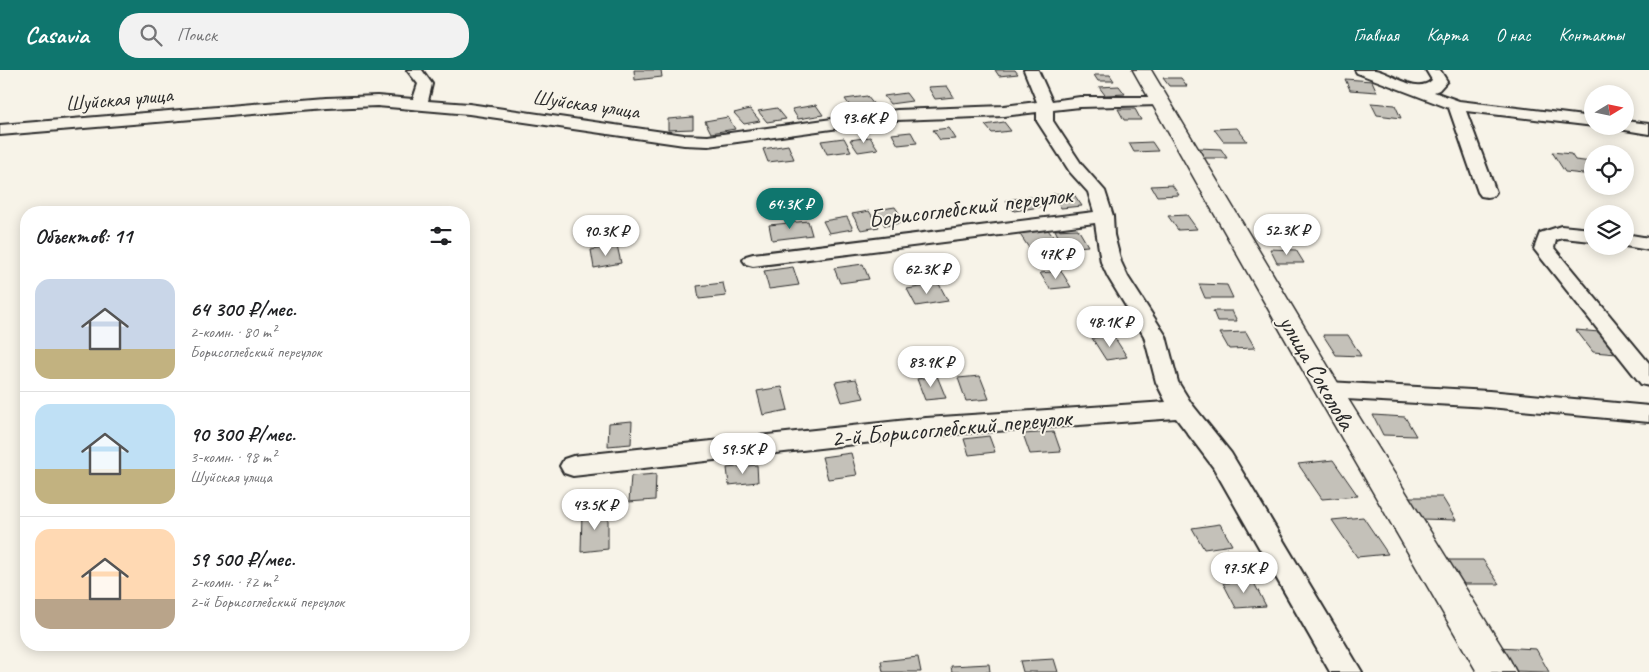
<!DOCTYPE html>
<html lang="ru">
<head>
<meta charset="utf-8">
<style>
	body { margin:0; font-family:Caveat,sans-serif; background:#f2f2f2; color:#202124; height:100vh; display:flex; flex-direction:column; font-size:19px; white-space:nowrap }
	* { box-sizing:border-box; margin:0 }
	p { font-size:16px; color:#757577 }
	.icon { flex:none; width:28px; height:28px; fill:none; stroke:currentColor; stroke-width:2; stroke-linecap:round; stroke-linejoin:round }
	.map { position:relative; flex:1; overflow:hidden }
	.details { position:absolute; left:20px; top:136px; width:450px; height:445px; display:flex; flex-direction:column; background:#fff; border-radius:20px; box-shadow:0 2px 12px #0003 }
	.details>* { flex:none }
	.needle { width:32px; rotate:80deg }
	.buttons { position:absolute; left:1584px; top:15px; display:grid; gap:10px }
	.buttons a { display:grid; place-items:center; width:50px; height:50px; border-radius:50%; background:#fff; box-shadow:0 2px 12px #0003; font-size:25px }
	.price { position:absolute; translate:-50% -42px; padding:0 11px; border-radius:18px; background:#fff; color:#222; font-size:16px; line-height:32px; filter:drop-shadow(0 1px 2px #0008) }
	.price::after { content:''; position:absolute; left:50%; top:30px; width:15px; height:11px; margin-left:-8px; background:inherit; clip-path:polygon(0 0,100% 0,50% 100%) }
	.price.active { background:#0f766e; color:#fff }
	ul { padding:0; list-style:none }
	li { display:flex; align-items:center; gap:15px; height:125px; padding:0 15px }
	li+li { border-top:1px solid #e0e0e0 }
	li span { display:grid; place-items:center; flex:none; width:140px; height:100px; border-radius:15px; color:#555 }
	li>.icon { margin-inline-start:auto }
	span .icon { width:60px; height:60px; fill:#fffc; stroke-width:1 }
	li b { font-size:21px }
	h2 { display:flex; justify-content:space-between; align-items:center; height:60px; padding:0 15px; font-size:21px }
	header { display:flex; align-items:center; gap:30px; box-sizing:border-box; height:70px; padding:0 25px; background:#0f766e; color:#fff }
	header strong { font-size:24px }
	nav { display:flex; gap:28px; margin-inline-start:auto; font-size:18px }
	.search { width:350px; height:45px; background:#f2f2f2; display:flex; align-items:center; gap:12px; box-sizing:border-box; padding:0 18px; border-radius:20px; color:#757577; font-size:19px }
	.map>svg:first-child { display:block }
</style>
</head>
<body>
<header>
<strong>Casavia</strong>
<div class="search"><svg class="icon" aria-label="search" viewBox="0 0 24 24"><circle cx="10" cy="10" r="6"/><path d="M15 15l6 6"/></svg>Поиск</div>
<nav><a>Главная</a><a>Карта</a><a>О нас</a><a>Контакты</a></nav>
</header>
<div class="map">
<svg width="1649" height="602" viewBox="0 0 1649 602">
	<rect width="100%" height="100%" fill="#f7f3e8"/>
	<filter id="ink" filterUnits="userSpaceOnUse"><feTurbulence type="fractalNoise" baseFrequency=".02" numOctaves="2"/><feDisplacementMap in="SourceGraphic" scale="10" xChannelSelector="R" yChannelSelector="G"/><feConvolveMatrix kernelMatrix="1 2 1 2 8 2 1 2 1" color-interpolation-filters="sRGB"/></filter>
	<g filter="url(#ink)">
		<g fill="#c4c1b9" stroke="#2b2b2b">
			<path d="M634 0H661L662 7 635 10Z"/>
			<path d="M995 0H1015L1018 4 999 6Z"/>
			<path d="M1094 5H1110L1114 11H1098Z"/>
			<path d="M1163 8H1181L1187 16H1169Z"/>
			<path d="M1345 9 1372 11 1377 22 1350 20Z"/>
			<path d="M947 16 954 27 935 29 928 17Z"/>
			<path d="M1119 16 1125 24 1105 25 1099 17Z"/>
			<path d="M906 23 912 31 890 34 884 26Z"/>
			<path d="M867 26 875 36 852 39 845 29Z"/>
			<path d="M1371 33 1395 35 1401 48 1377 45Z"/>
			<path d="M816 35 823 45 798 49 792 39Z"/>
			<path d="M777 38 786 49 767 52 758 41Z"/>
			<path d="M750 39 760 51 744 54 734 43Z"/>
			<path d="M1118 39H1135L1141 50H1124Z"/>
			<path d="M693 47V59L668 60V49Z"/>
			<path d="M728 47 735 59 711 63 705 51Z"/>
			<path d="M1004 52 1011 61 992 63 985 55Z"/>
			<path d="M949 58 956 69 940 70 933 60Z"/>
			<path d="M1237 58 1247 71H1223L1214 59Z"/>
			<path d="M911 62 917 73 898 75 892 64Z"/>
			<path d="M870 67 878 79 858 82 850 70Z"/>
			<path d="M844 68 851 81 827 84 821 71Z"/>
			<path d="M1152 72 1158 81 1134 82 1129 73Z"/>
			<path d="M788 75 794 89 768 92 763 79Z"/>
			<path d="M1198 78 1221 79 1227 88H1204Z"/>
			<path d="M1552 82 1571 84 1575 90 1592 92V105L1565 102Z"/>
			<path d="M1172 115 1179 125 1157 126 1151 116Z"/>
			<path d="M1073 123 1082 136 1061 138 1053 124Z"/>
			<path d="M1031 127 1040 137 1014 141 1006 130Z"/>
			<path d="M895 137 905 152 885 156 876 140Z"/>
			<path d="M869 141 879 157 861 160 852 144Z"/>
			<path d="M1187 145 1197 159 1178 160 1168 146Z"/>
			<path d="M847 147 853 159 829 163 823 151Z"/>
			<path d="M808 151 812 165 772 170 769 155Z"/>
			<path d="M1078 159 1088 176 1064 178 1055 160Z"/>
			<path d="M1048 160 1059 174 1029 178 1019 163Z"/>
			<path d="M617 175 621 193 594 198 591 180Z"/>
			<path d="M1270 179 1296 180 1304 193H1277Z"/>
			<path d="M863 194 869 209 840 213 834 198Z"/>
			<path d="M793 197 799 215 769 219 764 201Z"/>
			<path d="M1061 201 1071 217 1050 219 1040 203Z"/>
			<path d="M723 213 726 226 699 229 697 216Z"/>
			<path d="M939 214 948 231 916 236 907 219Z"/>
			<path d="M1199 214 1227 215 1233 228H1205Z"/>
			<path d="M1213 241H1232L1237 251H1217Z"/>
			<path d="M1576 260 1599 262 1617 284 1593 282Z"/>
			<path d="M1246 262 1255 278 1229 279 1220 263Z"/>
			<path d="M1113 265 1127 287 1106 290 1092 268Z"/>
			<path d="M1323 265H1348L1361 286 1336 285Z"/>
			<path d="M937 306 946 328 925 330 917 309Z"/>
			<path d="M980 306 989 329 966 331 958 308Z"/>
			<path d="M856 309 864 328 842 332 835 312Z"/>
			<path d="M782 317 788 340 763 345 757 321Z"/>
			<path d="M1373 345 1405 347 1416 366 1383 365Z"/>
			<path d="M632 351 631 374 608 376 609 353Z"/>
			<path d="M1054 362 1061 382 1030 384 1023 364Z"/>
			<path d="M989 366 995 382 969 385 964 369Z"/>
			<path d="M851 383 857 405 828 409 822 387Z"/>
			<path d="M1333 390 1358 426 1322 429 1298 394Z"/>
			<path d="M757 395 758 412 729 415 727 398Z"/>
			<path d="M656 404 655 430 629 432 631 406Z"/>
			<path d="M1409 427H1442L1456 450 1422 449Z"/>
			<path d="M608 439V479L581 482 582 443Z"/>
			<path d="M1363 447 1388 484 1357 487 1332 450Z"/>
			<path d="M1220 454 1232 475 1204 479 1192 458Z"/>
			<path d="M1238 488 1249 506 1225 509 1215 490Z"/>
			<path d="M1445 490H1483L1499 514H1460Z"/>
			<path d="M1253 511 1266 536 1236 538 1223 513Z"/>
			<path d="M1497 577 1536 579 1549 602 1510 601Z"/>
			<path d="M918 587 921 602H883L881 591Z"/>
			<path d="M1054 589 1058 602H1023L1020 591Z"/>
			<path d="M989 594 990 602H952L951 596Z"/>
		</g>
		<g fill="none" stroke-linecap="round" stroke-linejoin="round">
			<defs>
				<g id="minor">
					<path d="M407 0H422L432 14 428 31 469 34 684 65 708 66 897 40 1004 36 1037 32 1024 0H1038L1052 31 1080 27H1164L1167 30 1164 33 1159 35 1080 37 1053 40V51L1082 95 1105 121 1113 146 1114 165 1121 192 1128 207 1166 266 1178 312 1191 333 1231 383 1362 602H1330L1213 397 1176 348 926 366 573 406 564 403 560 396 564 389 573 386 926 348 1166 332 1156 312 1144 266 1108 207 1101 192 1095 153 753 196 746 194 743 190 746 186 753 184 1094 142 1088 122 1070 102 1037 51V42L1004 46 897 50 708 76 684 75 469 44 377 36 327 38 0 65V55L327 28 377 26 413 29 418 14Z"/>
					<path d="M1355 0C1361 0 1369 0 1375 0 1392 3 1417 25 1432 10L1426 0H1440L1447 11 1439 20 1434 22 1459 31 1592 47 1594 56 1466 41 1496 122 1493 126 1487 127 1481 126 1478 122 1449 38 1357 3Z"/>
					<path d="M1625 51 1649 54V64L1619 59 1617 56H1625Z"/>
					<path d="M1561 156 1592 159V171L1563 168 1556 170 1554 178 1649 293V316L1641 314 1534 179 1540 163Z"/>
					<path d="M1625 164 1649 168V180L1625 176Z"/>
					<path d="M1328 312 1489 321 1649 336V352L1489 337 1328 328 1320 326 1316 320 1320 314Z"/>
				</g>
				<path id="secondary" d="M1133 0H1151L1338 313 1510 590 1516 602H1477L1314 320Z"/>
			</defs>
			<use href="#minor" stroke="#2b2b2b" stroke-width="4"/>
			<use href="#secondary" stroke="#2b2b2b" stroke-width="3"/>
			<use href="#minor" fill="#f7f3e8" fill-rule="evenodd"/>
			<use href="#secondary" fill="#f7f3e8" fill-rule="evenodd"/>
		</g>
	</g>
	<g text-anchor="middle" stroke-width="4" stroke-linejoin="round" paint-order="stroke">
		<g font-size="21" fill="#2b2b2b" stroke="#f7f3e8">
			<text transform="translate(119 29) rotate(-5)" y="7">Шуйская улица</text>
			<text transform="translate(586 34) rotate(8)" y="7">Шуйская улица</text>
		</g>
		<g font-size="25" fill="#2b2b2b" stroke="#f7f3e8">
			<text transform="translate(970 136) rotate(-7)" y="9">Борисоглебский переулок</text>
			<text transform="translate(1318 302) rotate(60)" y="9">улица Соколова</text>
			<text transform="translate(951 357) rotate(-5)" y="9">2-й Борисоглебский переулок</text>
		</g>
	</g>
</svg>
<div class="buttons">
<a><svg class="needle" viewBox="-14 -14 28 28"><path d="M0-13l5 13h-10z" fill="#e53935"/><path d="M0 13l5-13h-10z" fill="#757577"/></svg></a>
<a><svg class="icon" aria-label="locate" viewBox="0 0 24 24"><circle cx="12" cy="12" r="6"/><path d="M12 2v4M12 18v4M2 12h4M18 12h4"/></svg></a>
<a><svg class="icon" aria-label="layers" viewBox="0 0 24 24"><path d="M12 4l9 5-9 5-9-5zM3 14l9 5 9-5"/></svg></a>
</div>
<b class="price" style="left:864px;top:74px">93.6K ₽</b>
<b class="price active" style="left:790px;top:160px">64.3K ₽</b>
<b class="price" style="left:1287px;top:186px">52.3K ₽</b>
<b class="price" style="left:606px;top:187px">90.3K ₽</b>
<b class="price" style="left:1056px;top:210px">47K ₽</b>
<b class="price" style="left:927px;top:225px">62.3K ₽</b>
<b class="price" style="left:1110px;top:278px">48.1K ₽</b>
<b class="price" style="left:931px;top:318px">83.9K ₽</b>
<b class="price" style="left:743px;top:405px">59.5K ₽</b>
<b class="price" style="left:595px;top:461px">43.5K ₽</b>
<b class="price" style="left:1244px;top:524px">97.5K ₽</b>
<section class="details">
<h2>Объектов: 11<svg class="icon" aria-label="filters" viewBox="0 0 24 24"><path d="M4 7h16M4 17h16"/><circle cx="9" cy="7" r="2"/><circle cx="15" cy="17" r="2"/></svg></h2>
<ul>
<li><span style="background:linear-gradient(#c9d6e8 70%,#c2b280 0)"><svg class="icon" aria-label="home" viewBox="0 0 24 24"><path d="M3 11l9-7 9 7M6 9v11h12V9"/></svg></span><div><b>64 300 ₽/мес.</b><p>2-комн. · 80 m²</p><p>Борисоглебский переулок</p></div></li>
<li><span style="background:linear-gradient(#bfe0f5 65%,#c2b280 0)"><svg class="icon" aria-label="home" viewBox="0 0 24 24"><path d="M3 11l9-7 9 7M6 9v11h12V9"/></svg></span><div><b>90 300 ₽/мес.</b><p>3-комн. · 98 m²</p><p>Шуйская улица</p></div></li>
<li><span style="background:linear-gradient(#ffd9b3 70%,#b9a48a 0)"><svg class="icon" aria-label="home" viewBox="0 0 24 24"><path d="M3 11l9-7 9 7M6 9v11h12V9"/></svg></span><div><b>59 500 ₽/мес.</b><p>2-комн. · 72 m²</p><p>2-й Борисоглебский переулок</p></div></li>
</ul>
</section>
</div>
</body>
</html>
